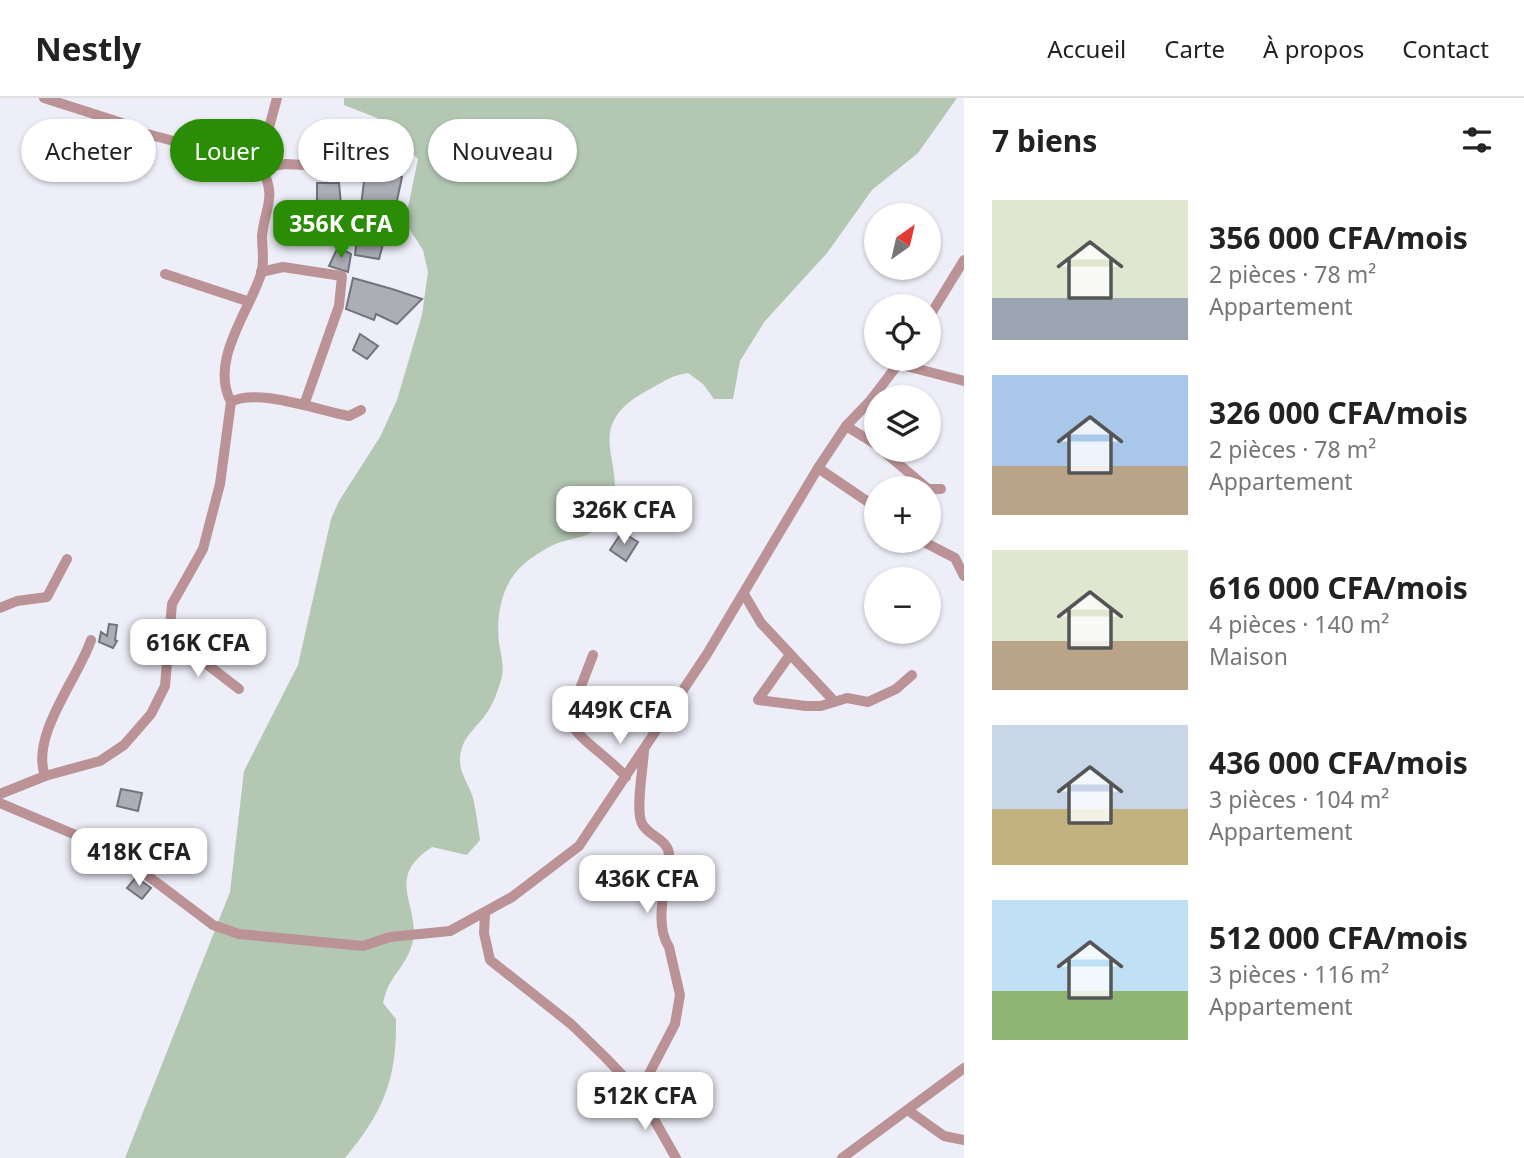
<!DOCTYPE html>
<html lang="fr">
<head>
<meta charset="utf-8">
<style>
	body { margin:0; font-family:"Noto Sans",sans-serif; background:#f2f2f2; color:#222; height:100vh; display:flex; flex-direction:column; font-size:26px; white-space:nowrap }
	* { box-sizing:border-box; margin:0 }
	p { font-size:23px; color:#767676 }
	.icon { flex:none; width:38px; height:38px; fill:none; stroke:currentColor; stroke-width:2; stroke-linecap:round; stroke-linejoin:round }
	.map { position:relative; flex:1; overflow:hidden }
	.drawer { display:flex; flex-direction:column; background:#fff; width:560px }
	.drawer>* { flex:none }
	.top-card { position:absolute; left:21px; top:21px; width:665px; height:63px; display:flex; gap:14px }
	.needle { width:46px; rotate:34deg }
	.controls { position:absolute; left:864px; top:105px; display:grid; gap:14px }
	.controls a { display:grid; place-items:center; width:77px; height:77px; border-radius:50%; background:#fff; box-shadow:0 2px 5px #0004; font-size:35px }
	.price { position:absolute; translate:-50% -60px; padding:0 16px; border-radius:14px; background:#fff; color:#222; font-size:23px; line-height:46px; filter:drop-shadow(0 2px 4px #0008) }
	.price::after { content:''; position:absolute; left:50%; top:42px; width:21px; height:16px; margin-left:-10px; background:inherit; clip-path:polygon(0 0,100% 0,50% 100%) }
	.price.on { background:#2a8d05; color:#fff }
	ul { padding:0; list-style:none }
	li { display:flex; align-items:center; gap:21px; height:175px; padding:0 28px }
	li span { display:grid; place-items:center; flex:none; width:196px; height:140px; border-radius:0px; color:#555 }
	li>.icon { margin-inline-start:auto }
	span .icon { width:84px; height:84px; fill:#fffc; stroke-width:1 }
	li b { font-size:30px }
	h2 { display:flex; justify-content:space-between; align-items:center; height:84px; padding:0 28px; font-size:30px }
	.pill { padding:0 24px; border-radius:32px; background:#fff; box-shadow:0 2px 5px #0004; font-size:24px; line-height:63px }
	.pill.on { background:#2a8d05; color:#fff }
	header { display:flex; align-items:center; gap:42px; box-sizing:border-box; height:98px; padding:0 35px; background:#fff; border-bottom:2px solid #e0e0e0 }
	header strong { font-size:33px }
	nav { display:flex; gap:38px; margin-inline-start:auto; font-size:24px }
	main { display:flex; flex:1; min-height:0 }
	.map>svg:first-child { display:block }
</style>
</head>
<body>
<header>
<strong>Nestly</strong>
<nav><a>Accueil</a><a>Carte</a><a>À propos</a><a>Contact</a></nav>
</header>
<main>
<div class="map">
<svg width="964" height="1060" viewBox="0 0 964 1060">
	<rect width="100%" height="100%" fill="#edeef7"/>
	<path fill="#b3c7b3" d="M344 0H957L918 55 872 92 827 155 765 223 740 263 733 301H714L703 286 688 275C672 277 665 283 650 291 573 331 635 369 607 418 595 440 579 438 558 445 549 448 530 460 523 467 501 486 496 518 499 545 501 556 505 571 501 582 498 592 493 607 486 616 475 632 462 638 460 660 459 675 469 686 473 700 476 713 478 728 480 742L467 757 432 749C378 784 430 813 408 857 398 877 389 879 383 905L396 921C397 982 383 1014 345 1060H125L230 794 244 673 298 567 331 421 339 403 380 339 397 302 422 217 428 174 423 152 405 124 418 61 377 20 344 7Z"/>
	<g fill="#adadb6" stroke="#72737b" stroke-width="2">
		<path d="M365 75 402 79 390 135H386L379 161 355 157Z"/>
		<path d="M317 85H339L341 107 317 106Z"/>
		<path d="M338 149 351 156 348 174 329 168Z"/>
		<path d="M353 180 392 191 422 201 397 226 376 216 374 222 346 211Z"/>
		<path d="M360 236 378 248 367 261 353 252Z"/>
		<path d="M622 434 638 444 626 463 610 452Z"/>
		<path d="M109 526 117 527 115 542 117 543 113 550 99 544 101 534 107 538Z"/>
		<path d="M121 691 142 695 138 713 117 708Z"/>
		<path d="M136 779 151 790 142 801 127 790Z"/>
	</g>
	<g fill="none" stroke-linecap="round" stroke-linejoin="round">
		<g stroke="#bb9296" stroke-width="10">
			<path d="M44 0 122 25 136 33 230 58 257 70 286 66 340 69 372 67 392 71"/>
			<path d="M261 174 283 169 342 178 339 208 304 307"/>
			<path d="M165 176 247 203"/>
			<path d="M929 219 964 162"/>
			<path d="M898 266 964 283"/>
			<path d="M231 304C209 263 249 214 261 176 265 163 262 151 262 138 265 108 277 101 262 70L266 63 267 37 277 0"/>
			<path d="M846 328 877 347"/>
			<path d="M882 352 927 390"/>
			<path d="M818 370 877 410"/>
			<path d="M929 391H941"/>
			<path d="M922 443 955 460 964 478"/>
			<path d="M744 496 761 525 834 603"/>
			<path d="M0 510 17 503 47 499 67 461"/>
			<path d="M169 549 200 561 239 591"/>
			<path d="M593 557 568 622C581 644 609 659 626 679"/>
			<path d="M789 558 758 602 806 608H821L847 600 868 604 896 591 912 577"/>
			<path d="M45 678C30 637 79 579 91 542"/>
			<path d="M0 696 45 678 100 663 124 647 151 616 165 588 172 506 203 451 220 386 231 304C255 289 321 313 349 318L361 312"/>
			<path d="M0 705 90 743 140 772 213 827 239 836 363 848 390 839 450 833 512 799 579 748 707 556 818 370 846 328 870 303 902 261"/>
			<path d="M485 816 484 835 490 862 571 926 606 960 639 995 676 1060"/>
			<path d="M639 995 675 926 680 897 669 849C653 825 667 785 669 759 671 741 645 738 641 723 636 708 643 671 644 653"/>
			<path d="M909 1013 944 1038 964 1042"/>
			<path d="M842 1060 964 970"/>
		</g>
	</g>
</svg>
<div class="controls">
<a><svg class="needle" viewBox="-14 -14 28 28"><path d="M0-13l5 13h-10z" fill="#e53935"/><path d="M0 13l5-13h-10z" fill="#767676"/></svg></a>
<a><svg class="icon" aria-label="locate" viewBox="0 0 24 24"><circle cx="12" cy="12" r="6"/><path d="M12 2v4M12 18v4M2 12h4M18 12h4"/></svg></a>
<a><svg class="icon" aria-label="layers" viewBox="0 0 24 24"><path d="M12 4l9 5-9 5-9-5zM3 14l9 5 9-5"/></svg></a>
<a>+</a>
<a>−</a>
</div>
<b class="price on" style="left:341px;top:162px">356K CFA</b>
<b class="price" style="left:624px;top:448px">326K CFA</b>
<b class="price" style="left:198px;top:581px">616K CFA</b>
<b class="price" style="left:620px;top:648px">449K CFA</b>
<b class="price" style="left:139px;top:790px">418K CFA</b>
<b class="price" style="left:647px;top:817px">436K CFA</b>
<b class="price" style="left:645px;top:1034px">512K CFA</b>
<div class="top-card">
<a class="pill">Acheter</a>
<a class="pill on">Louer</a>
<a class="pill">Filtres</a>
<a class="pill">Nouveau</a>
</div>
</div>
<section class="drawer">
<h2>7 biens<svg class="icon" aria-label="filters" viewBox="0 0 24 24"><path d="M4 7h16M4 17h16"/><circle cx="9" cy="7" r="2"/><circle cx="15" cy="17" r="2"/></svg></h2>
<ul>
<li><span style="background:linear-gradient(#dfe7d0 70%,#9aa5b1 0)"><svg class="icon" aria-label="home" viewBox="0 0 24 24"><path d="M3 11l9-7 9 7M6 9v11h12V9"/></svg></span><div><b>356 000 CFA/mois</b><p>2 pièces · 78 m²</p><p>Appartement</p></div></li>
<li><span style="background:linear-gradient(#a9c7e8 65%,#b9a48a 0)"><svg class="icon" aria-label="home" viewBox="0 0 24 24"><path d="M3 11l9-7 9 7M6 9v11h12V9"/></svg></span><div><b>326 000 CFA/mois</b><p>2 pièces · 78 m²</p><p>Appartement</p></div></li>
<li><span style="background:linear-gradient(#dfe7d0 65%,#b9a48a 0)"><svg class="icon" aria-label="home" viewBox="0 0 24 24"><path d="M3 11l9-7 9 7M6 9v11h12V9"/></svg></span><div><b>616 000 CFA/mois</b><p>4 pièces · 140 m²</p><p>Maison</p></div></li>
<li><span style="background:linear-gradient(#c9d6e8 60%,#c2b280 0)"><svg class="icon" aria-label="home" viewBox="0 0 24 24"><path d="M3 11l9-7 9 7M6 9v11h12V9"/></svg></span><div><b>436 000 CFA/mois</b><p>3 pièces · 104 m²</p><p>Appartement</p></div></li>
<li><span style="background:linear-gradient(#bfe0f5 65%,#8fb573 0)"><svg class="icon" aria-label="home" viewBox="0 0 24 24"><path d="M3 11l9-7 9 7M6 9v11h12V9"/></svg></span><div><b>512 000 CFA/mois</b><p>3 pièces · 116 m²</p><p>Appartement</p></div></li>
</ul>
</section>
</main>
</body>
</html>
